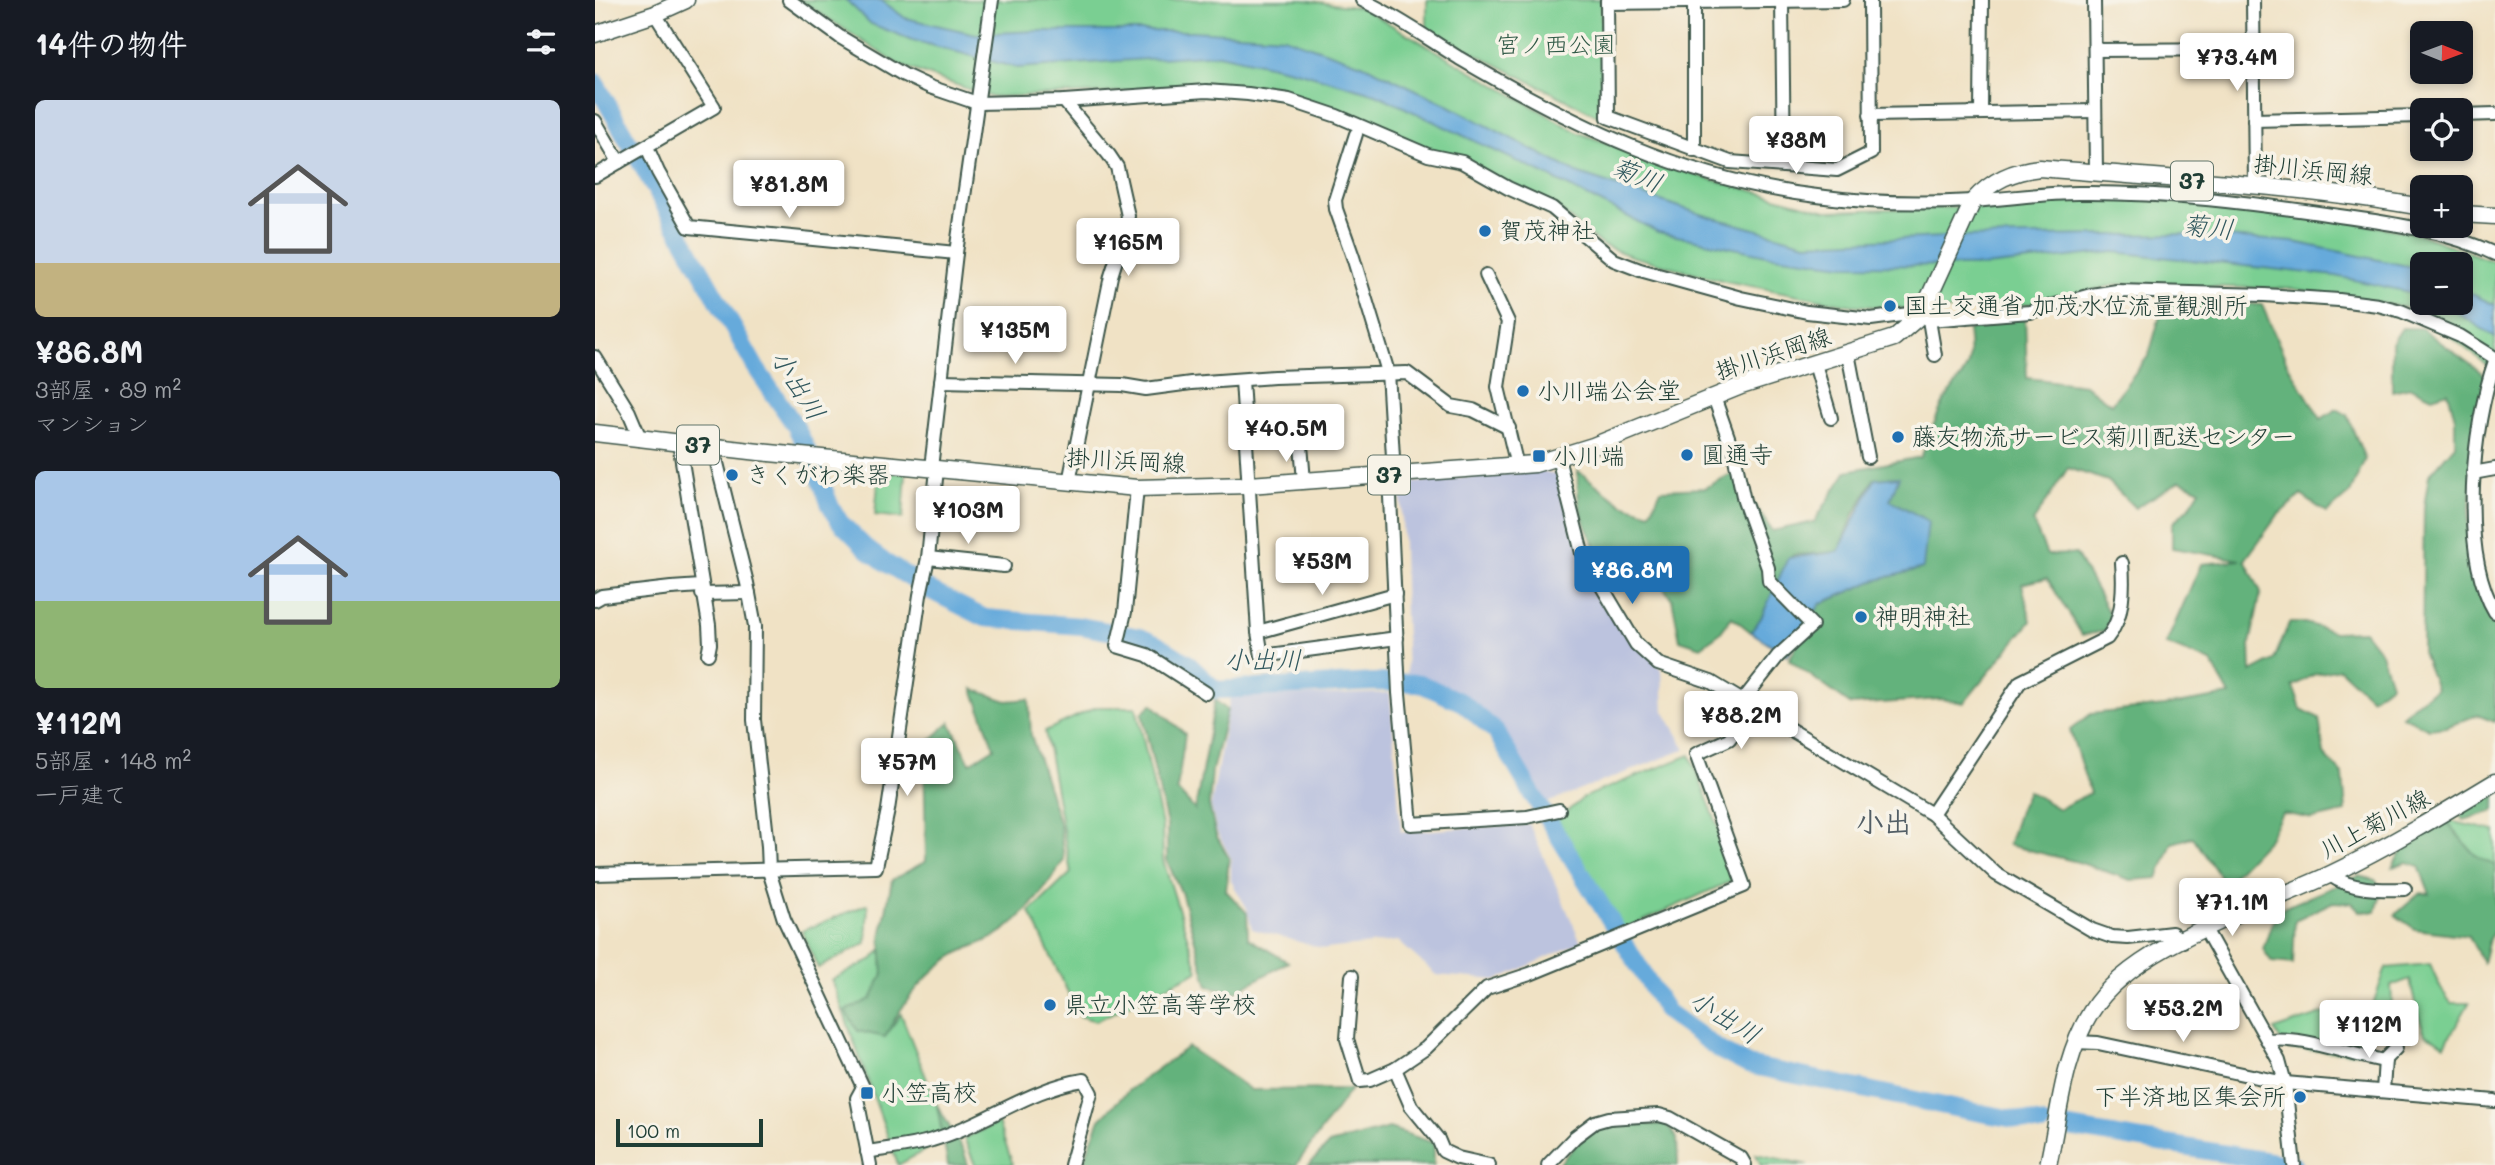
<!DOCTYPE html>
<html lang="ja">
<head>
<meta charset="utf-8">
<style>
	body { margin:0; font-family:Mali,"Klee One",sans-serif; background:#242831; color:#f1f3f6; height:100vh; display:flex; flex-direction:column; font-size:26px; white-space:nowrap }
	* { box-sizing:border-box; margin:0 }
	p { font-size:23px; color:#9ea1a6 }
	.icon { flex:none; width:38px; height:38px; fill:none; stroke:currentColor; stroke-width:2; stroke-linecap:round; stroke-linejoin:round }
	.map { position:relative; flex:1; overflow:hidden }
	.details { display:flex; flex-direction:column; background:#171b24; width:595px }
	.details>* { flex:none }
	.needle { width:46px; rotate:91deg }
	.buttons { position:absolute; left:1815px; top:21px; display:grid; gap:14px }
	.buttons a { display:grid; place-items:center; width:63px; height:63px; border-radius:10px; background:#171b24; box-shadow:0 4px 10px #0003; font-size:35px }
	.scale { position:absolute; left:21px; bottom:18px; width:147px; box-sizing:border-box; padding-left:7px; border:4px solid #1f3d34; border-top:0; font-size:19px; line-height:24px; white-space:nowrap; color:#1f3d34; -webkit-text-stroke:5px #f7f3e8; paint-order:stroke }
	.price { position:absolute; translate:-50% -60px; padding:0 16px; border-radius:7px; background:#fff; color:#222; font-size:23px; line-height:46px; filter:drop-shadow(0 2px 4px #0008) }
	.price::after { content:''; position:absolute; left:50%; top:42px; width:21px; height:16px; margin-left:-10px; background:inherit; clip-path:polygon(0 0,100% 0,50% 100%) }
	.price.on { background:#1f6fb2; color:#fff }
	ul { padding:0; list-style:none }
	li { display:grid; align-content:center; gap:14px; height:371px; padding:0 35px }
	li span { display:grid; place-items:center; height:217px; border-radius:10px; color:#555 }
	li>.icon { margin-inline-start:auto }
	span .icon { width:126px; height:126px; fill:#fffc; stroke-width:1 }
	li b { font-size:30px }
	h2 { display:flex; justify-content:space-between; align-items:center; height:84px; padding:0 35px; font-size:30px }
	main { display:flex; flex:1; min-height:0 }
	.map>svg:first-child { display:block }
</style>
</head>
<body>
<main>
<section class="details">
<h2>14件の物件<svg class="icon" aria-label="filters" viewBox="0 0 24 24"><path d="M4 7h16M4 17h16"/><circle cx="9" cy="7" r="2"/><circle cx="15" cy="17" r="2"/></svg></h2>
<ul>
<li><span style="background:linear-gradient(#c9d6e8 75%,#c2b280 0)"><svg class="icon" aria-label="home" viewBox="0 0 24 24"><path d="M3 11l9-7 9 7M6 9v11h12V9"/></svg></span><div><b>¥86.8M</b><p>3部屋 · 89 m²</p><p>マンション</p></div></li>
<li><span style="background:linear-gradient(#a9c7e8 60%,#8fb573 0)"><svg class="icon" aria-label="home" viewBox="0 0 24 24"><path d="M3 11l9-7 9 7M6 9v11h12V9"/></svg></span><div><b>¥112M</b><p>5部屋 · 148 m²</p><p>一戸建て</p></div></li>
</ul>
</section>
<div class="map">
<svg width="1900" height="1165" viewBox="0 0 1900 1165">
	<rect width="100%" height="100%" fill="#f7f3e8"/>
	<filter id="ink" filterUnits="userSpaceOnUse"><feTurbulence type="fractalNoise" baseFrequency=".0143" numOctaves="2"/><feDisplacementMap in="SourceGraphic" scale="14" xChannelSelector="R" yChannelSelector="G"/><feConvolveMatrix kernelMatrix="1 2 1 2 8 2 1 2 1" color-interpolation-filters="sRGB"/></filter>
	<filter id="wash" filterUnits="userSpaceOnUse"><feTurbulence type="fractalNoise" baseFrequency=".00686" numOctaves="4" result="noise"/><feDisplacementMap in="SourceGraphic" scale="28" xChannelSelector="R" yChannelSelector="G"/><feGaussianBlur stdDeviation="1.57" result="paint"/><feColorMatrix in="noise" values="0 0 0 0 0 0 0 0 0 0 0 0 0 0 0 0 0 1.4 0 .05"/><feComposite in="paint" operator="in"/></filter>
	<g filter="url(#wash)">
		<rect width="100%" height="100%" fill="#f0e2c5"/>
		<g fill="#bcc3de">
			<path d="M944 470 966 476 1005 587 1067 671 1069 711 1091 749 949 804 900 723 884 706 833 678 812 676 806 484Z"/>
			<path d="M795 693 806 832 934 824 986 942 902 980 841 975 803 941 730 949 657 929 652 908 636 881V858L622 832 616 806 635 697Z"/>
		</g>
		<g fill="#7acf92" stroke="#4c8663" stroke-width="2" fill-rule="evenodd">
			<path d="M205 0H709L767 8 984 133 1107 177 1232 211 1365 207 1448 199H1547L1734 218 1824 234 1900 262V371L1820 309 1700 289 1523 284 1447 303 1344 311 1255 305 1130 281 1036 256 1007 245 959 205 723 104 674 91 598 86 509 93 396 97 304 65ZM1827 264H1866V303H1827Z"/>
			<path d="M832 0H1006L1007 118 832 29Z"/>
			<path d="M284 473H311L308 518 280 515Z"/>
			<path d="M501 707H541L567 825 568 860 603 971 501 1021 484 1016 435 912 476 873 450 731Z"/>
			<path d="M1095 755 1143 878 1030 929 961 821 989 797Z"/>
			<path d="M1850 820 1900 831V867L1879 854Z"/>
			<path d="M273 904 271 943 223 968 207 931Z"/>
			<path d="M287 948 288 974 277 999 250 1012 290 1037 306 1014 342 1105 348 1140 303 1165 237 980 278 959Z"/>
			<path d="M1835 964 1846 989 1856 1003H1874L1850 1045 1830 1034 1821 1009 1815 979 1796 986 1797 1002 1787 1010 1785 1021H1775L1764 1031 1763 1053 1691 1049 1679 1030 1742 1009 1756 1013 1778 1004 1791 968Z"/>
			<path d="M403 1123 418 1165H380L369 1138Z"/>
			<path d="M1161 1154 1213 1165H1166Z"/>
		</g>
		<g fill="#63b27c" stroke="#417858" stroke-width="2">
			<path d="M1570 298 1667 305 1693 365 1726 419 1742 409 1752 415 1770 459 1755 493 1732 513 1706 495 1683 515 1650 560 1666 592 1655 644 1656 672 1679 660 1694 623H1710L1739 632 1769 631 1786 653 1796 684 1776 698 1745 669 1720 674 1698 686 1706 709 1724 718 1729 754 1748 775 1751 812 1718 819 1687 813 1674 838 1630 884 1598 837 1577 843 1563 878 1536 880 1483 862 1413 845 1425 808 1433 791 1464 809 1495 793 1475 730 1496 714 1569 706 1635 695 1616 662 1571 644 1606 564 1646 560 1577 548V524L1595 506 1605 490 1585 481 1540 508 1513 481 1473 468 1438 522 1452 555 1481 554 1516 617 1510 631 1487 635 1452 578 1427 584 1436 621 1369 703 1346 699 1256 705 1194 660 1224 605 1278 581 1328 568 1295 500 1303 477 1279 479 1258 516 1244 552 1198 555 1166 618 1156 632 1137 617 1125 633 1106 647 1085 640 1077 599 1047 558 1015 573C994 535 980 515 983 471L1027 504 1055 513 1066 490 1110 488 1138 473 1177 531 1219 522 1252 471 1326 457C1334 439 1340 417 1350 400 1371 367 1378 374 1373 330L1430 315 1432 378 1490 385 1516 404 1554 355Z"/>
			<path d="M1807 328H1826L1890 375 1873 521 1875 565 1892 612 1900 624V722L1882 715 1851 727 1834 729 1807 716 1822 702 1841 689 1827 652 1829 507 1834 475 1860 445V418L1853 392 1837 397 1816 387 1797 391V343Z"/>
			<path d="M378 689 412 701 434 699 436 735 465 825 469 860C453 885 429 919 402 935 390 943 376 946 363 953 330 972 307 1004 290 1037L263 1031 250 1011 276 999 288 974 286 937 297 880 331 861 329 746 355 722 375 763 399 748Z"/>
			<path d="M620 700 632 710 617 771 614 805 621 835 634 858 631 891 652 913 653 938 693 962 640 992 613 986 586 892 572 861V825L547 713 557 704 590 734 582 790 600 810Z"/>
			<path d="M1900 793V808L1897 812 1869 820 1863 814Z"/>
			<path d="M1850 820 1879 854 1900 866V930L1894 939 1888 963 1874 936 1820 929 1800 915 1825 893 1835 894 1824 866 1812 862 1798 867C1805 845 1831 832 1850 820Z"/>
			<path d="M1764 876 1780 880 1787 889 1781 912 1765 911 1757 903 1738 902 1700 920 1698 964 1677 962 1668 949 1676 925 1688 908Z"/>
			<path d="M593 1047 656 1090 756 1089 701 1165H487L505 1119 534 1090Z"/>
			<path d="M342 1105 369 1152 373 1165H353Z"/>
			<path d="M1071 1124 1082 1138 1083 1165H963L991 1134 1008 1125Z"/>
			<path d="M794 1128 839 1143V1165H714L734 1144Z"/>
		</g>
		<g fill="#66aadb" stroke="#427488" stroke-width="2">
			<path d="M251 0H286L310 18 381 34 439 31H598L689 37 767 64 847 102 984 174 1112 216 1211 243 1349 237 1593 234 1699 242 1822 268 1827 270V295L1741 276 1519 252 1390 266 1248 265 1172 255 1063 232 951 175 781 94 705 72 624 54 422 68 317 40 276 24Z"/>
			<path d="M1866 289 1900 305V337L1847 303H1866Z"/>
			<path d="M1304 477 1295 500 1333 521 1328 568 1278 581 1225 604 1192 655 1156 632 1166 618 1193 558 1243 552 1280 479Z"/>
		</g>
		<g fill="none" stroke-linecap="round" stroke-linejoin="round">
			<g stroke="#66aadb" stroke-width="18">
				<path d="M0 82 161 368 201 427 221 468 235 505 245 522 272 549 291 563 336 591 390 618 485 626 545 637 563 645 592 663 621 690 781 682 824 683 868 703 901 732 936 792 1072 1012 1126 1051 1153 1065 1364 1109 1447 1124"/>
				<path d="M1468 1127 1698 1165"/>
			</g>
		</g>
	</g>
	<g filter="url(#ink)">
		<g fill="none" stroke-linecap="round" stroke-linejoin="round">
			<defs>
				<g id="minor">
					<path d="M194 0 245 37 309 75 335 87 382 103 469 101 611 91 653 94 694 100 742 116 833 155 867 162 913 188 957 208 1019 260 1045 270 1146 298 1212 312 1276 319 1314 314 1326 315 1334 320 1435 312 1496 295 1522 291 1669 295 1744 300 1783 305 1806 311 1865 336 1900 358"/>
					<path d="M767 0C801 16 832 38 864 58 978 125 1089 180 1222 196 1273 203 1325 204 1377 201 1412 199 1448 193 1483 193 1571 192 1658 203 1744 216 1796 223 1852 231 1900 254"/>
					<path d="M1012 0 1013 117 1135 162 1242 170 1276 153 1275 0"/>
					<path d="M1499 0 1501 173"/>
					<path d="M1658 0 1660 186"/>
					<path d="M1187 1 1189 166"/>
					<path d="M1099 2V150"/>
					<path d="M1012 3 1248 0"/>
					<path d="M1500 50 1658 49"/>
					<path d="M469 101 514 155 522 167 533 216 529 235 516 276 474 482"/>
					<path d="M1386 113 1387 0"/>
					<path d="M1275 115 1500 111"/>
					<path d="M1866 115 1900 114"/>
					<path d="M1659 120 1827 116"/>
					<path d="M0 121 24 162"/>
					<path d="M761 134 740 200 741 209 758 257 793 372 799 474"/>
					<path d="M52 147 63 172 94 227 361 253"/>
					<path d="M0 176 119 107 60 14"/>
					<path d="M891 275 913 322 903 387 922 466"/>
					<path d="M1334 320 1340 355"/>
					<path d="M1253 353 1273 457"/>
					<path d="M0 357 34 412 45 438"/>
					<path d="M1900 361C1877 427 1864 551 1900 612"/>
					<path d="M1220 364 1236 418"/>
					<path d="M647 380 663 632 667 656 802 638"/>
					<path d="M346 381 527 385 551 389 596 383 679 377 812 373 856 406 878 410 914 428"/>
					<path d="M1119 397 1139 454 1149 501 1173 568 1174 581 1217 625 1183 656 1149 699"/>
					<path d="M84 443 114 625 115 644 113 654"/>
					<path d="M706 445 709 481"/>
					<path d="M118 447 152 583 160 626 159 720 173 846 174 871 189 919 268 1087 262 1098 275 1165"/>
					<path d="M963 458 987 553 1041 644 1063 664 1116 682 1325 807 1337 814 1401 874 1497 930 1517 937 1533 938 1577 933 1588 941"/>
					<path d="M336 468 361 253 397 0"/>
					<path d="M1878 473 1900 469"/>
					<path d="M794 475 804 693 816 824 932 817 964 810"/>
					<path d="M542 488 530 612 522 646 552 655 611 693"/>
					<path d="M333 558 409 566"/>
					<path d="M107 594 154 593"/>
					<path d="M0 600 7 596 76 588 106 586"/>
					<path d="M663 632 800 594"/>
					<path d="M1337 814 1425 682 1512 638C1529 618 1529 587 1527 563"/>
					<path d="M0 874 281 867 293 810 325 595 333 558 342 469"/>
					<path d="M1735 875C1756 890 1785 890 1810 889"/>
					<path d="M1610 929 1684 1061 1690 1083 1699 1165"/>
					<path d="M757 976 752 1039 765 1081 775 1080 800 1069 816 1106 843 1139 848 1151 863 1158 894 1165"/>
					<path d="M1673 1040C1710 1036 1753 1055 1790 1061"/>
					<path d="M1480 1042 1503 1043 1690 1083 1900 1101"/>
					<path d="M800 1069 831 1048 892 988 935 974 1149 886 1101 754 1134 739 1159 707"/>
					<path d="M1788 1091 1790 1059 1801 1048"/>
					<path d="M272 1152C293 1148 316 1147 337 1140 389 1125 435 1088 489 1080L496 1093 476 1165"/>
					<path d="M953 1165 980 1137 1000 1122 1014 1118 1046 1116 1064 1115 1075 1118 1146 1158 1150 1165"/>
				</g>
				<g id="major">
					<path d="M0 34 60 14 91 0"/>
					<path d="M1866 214 1900 216"/>
					<path d="M0 433 164 452 542 488 654 485 940 464 998 446 1146 386 1299 338 1326 315 1378 201C1397 180 1418 171 1445 168 1573 179 1701 185 1827 207"/>
					<path d="M1453 1165C1465 1112 1467 1059 1496 1012 1538 943 1666 908 1738 873 1794 846 1847 814 1900 782"/>
				</g>
			</defs>
			<use href="#minor" stroke="#3e564a" stroke-width="16"/>
			<use href="#major" stroke="#3e564a" stroke-width="19"/>
			<use href="#minor" stroke="#fff" stroke-width="12"/>
			<use href="#major" stroke="#fff" stroke-width="16"/>
		</g>
	</g>
	<g fill="#1f6fb2" stroke="#f7f3e8" stroke-width="2.5">
		<circle cx="890" cy="231" r="7"/>
		<circle cx="1295" cy="306" r="7"/>
		<circle cx="928" cy="391" r="7"/>
		<circle cx="1303" cy="437" r="7"/>
		<circle cx="1092" cy="455" r="7"/>
		<rect x="937" y="449" width="14" height="14" rx="3.5"/>
		<circle cx="137" cy="475" r="7"/>
		<circle cx="1266" cy="617" r="7"/>
		<circle cx="455" cy="1005" r="7"/>
		<rect x="265" y="1086" width="14" height="14" rx="3.5"/>
		<circle cx="1705" cy="1097" r="7"/>
	</g>
	<g text-anchor="middle" stroke-width="7" stroke-linejoin="round" paint-order="stroke">
		<g fill="#f7f3e8" stroke="#60746a" stroke-width="2">
			<rect x="1576" y="161.5" width="42" height="39" rx="5"/>
			<rect x="82" y="425.5" width="42" height="39" rx="5"/>
			<rect x="773" y="455.5" width="42" height="39" rx="5"/>
		</g>
		<g font-size="23" font-weight="bold" fill="#1f3d34">
			<text x="1597" y="189">37</text>
			<text x="103" y="453">37</text>
			<text x="794" y="483">37</text>
		</g>
		<g font-size="24" fill="#315a47" stroke="#f7f3e8">
			<text x="961" y="53">宮ノ西公園</text>
		</g>
		<g font-size="24" fill="#1f3d34" stroke="#f7f3e8">
			<text transform="translate(1718 170) rotate(6)" y="8">掛川浜岡線</text>
			<text transform="translate(1178 354) rotate(-18)" y="8">掛川浜岡線</text>
			<text transform="translate(531 461) rotate(3)" y="8">掛川浜岡線</text>
			<text transform="translate(1780 824) rotate(-28)" y="8">川上菊川線</text>
		</g>
		<g font-size="24" fill="#1f3d34" stroke="#f7f3e8" text-anchor="start">
			<text x="904" y="239">賀茂神社</text>
			<text x="1309" y="314">国土交通省 加茂水位流量観測所</text>
			<text x="942" y="399">小川端公会堂</text>
			<text x="1317" y="445">藤友物流サービス菊川配送センター</text>
			<text x="1106" y="463">圓通寺</text>
			<text x="958" y="464">小川端</text>
			<text x="151" y="483">きくがわ楽器</text>
			<text x="1280" y="625">神明神社</text>
			<text x="469" y="1013">県立小笠高等学校</text>
			<text x="286" y="1101">小笠高校</text>
			<text x="1691" y="1105" text-anchor="end">下半済地区集会所</text>
		</g>
		<g font-size="26" font-style="italic" fill="#31585e" stroke="#f7f3e8">
			<text transform="translate(1042 175) rotate(22)" y="9">菊川</text>
			<text transform="translate(1613 227) rotate(6)" y="9">菊川</text>
			<text transform="translate(203 385) rotate(58)" y="9">小出川</text>
			<text x="668" y="669">小出川</text>
			<text transform="translate(1130 1017) rotate(32)" y="9">小出川</text>
		</g>
		<g font-size="28" font-weight="bold" fill="#535f66" stroke="#f7f3e8">
			<text x="1289" y="832">小出</text>
		</g>
	</g>
</svg>
<div class="buttons">
<a><svg class="needle" viewBox="-14 -14 28 28"><path d="M0-13l5 13h-10z" fill="#e53935"/><path d="M0 13l5-13h-10z" fill="#9ea1a6"/></svg></a>
<a><svg class="icon" aria-label="locate" viewBox="0 0 24 24"><circle cx="12" cy="12" r="6"/><path d="M12 2v4M12 18v4M2 12h4M18 12h4"/></svg></a>
<a>+</a>
<a>−</a>
</div>
<div class="scale">100 m</div>
<b class="price" style="left:1642px;top:93px">¥73.4M</b>
<b class="price" style="left:1201px;top:176px">¥38M</b>
<b class="price" style="left:194px;top:220px">¥81.8M</b>
<b class="price" style="left:533px;top:278px">¥165M</b>
<b class="price" style="left:420px;top:366px">¥135M</b>
<b class="price" style="left:691px;top:464px">¥40.5M</b>
<b class="price" style="left:373px;top:546px">¥103M</b>
<b class="price" style="left:727px;top:597px">¥53M</b>
<b class="price on" style="left:1037px;top:606px">¥86.8M</b>
<b class="price" style="left:1146px;top:751px">¥88.2M</b>
<b class="price" style="left:312px;top:798px">¥57M</b>
<b class="price" style="left:1637px;top:938px">¥71.1M</b>
<b class="price" style="left:1588px;top:1044px">¥53.2M</b>
<b class="price" style="left:1774px;top:1060px">¥112M</b>
</div>
</main>
</body>
</html>
